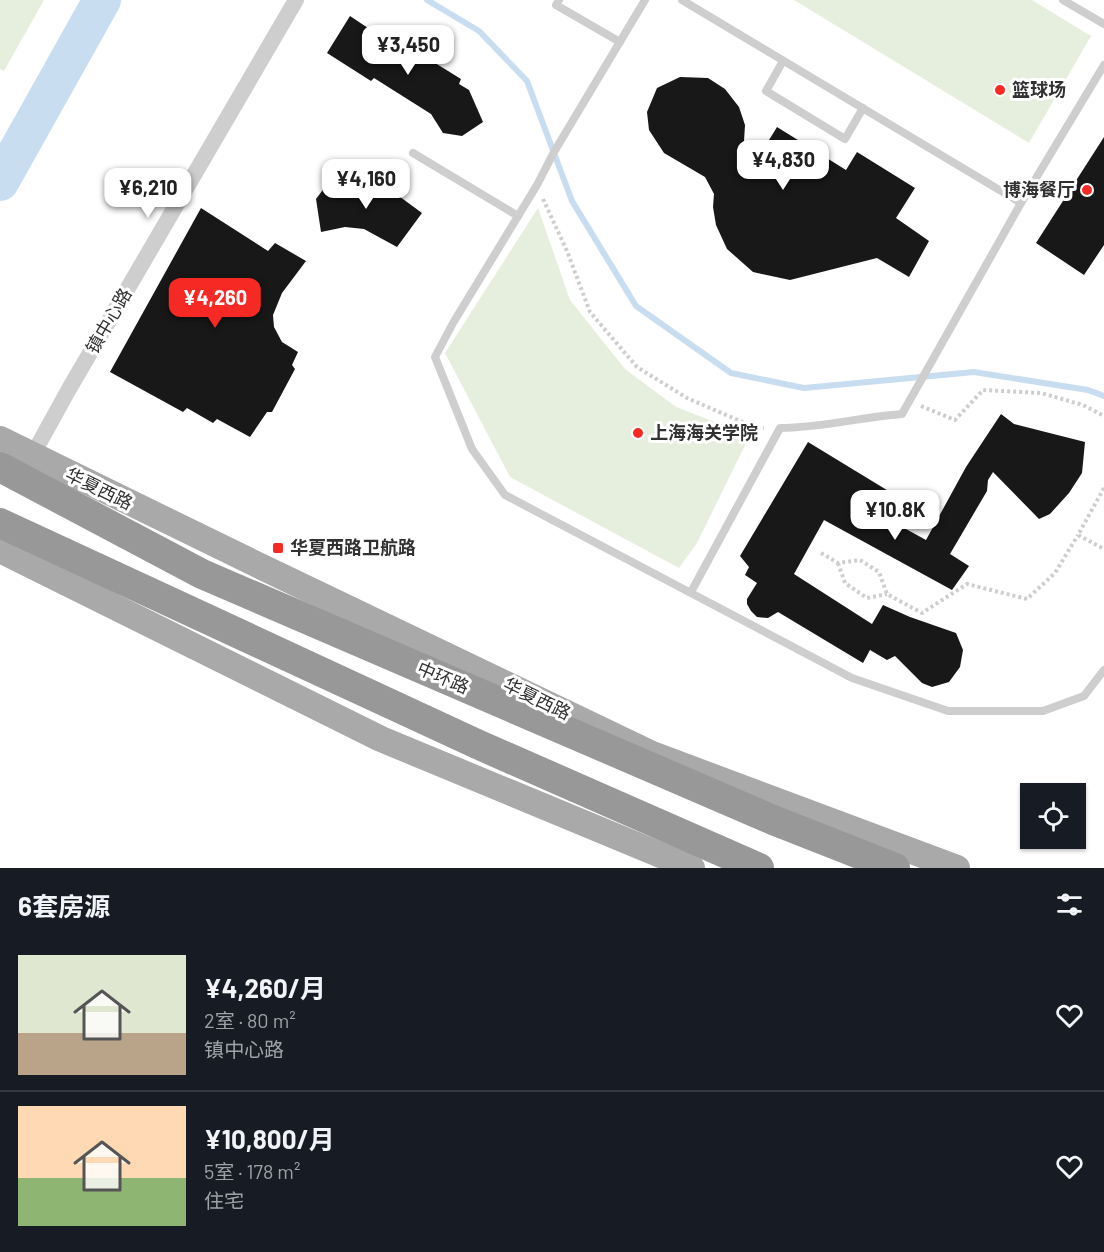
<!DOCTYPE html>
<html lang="zh">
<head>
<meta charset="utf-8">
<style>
	body { margin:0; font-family:Barlow,"Noto Sans SC",sans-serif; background:#242831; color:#f1f3f6; height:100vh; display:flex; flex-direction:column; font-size:22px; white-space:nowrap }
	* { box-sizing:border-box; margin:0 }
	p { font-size:20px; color:#9ea1a6 }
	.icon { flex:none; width:33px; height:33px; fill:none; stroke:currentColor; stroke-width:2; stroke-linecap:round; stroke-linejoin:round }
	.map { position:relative; height:868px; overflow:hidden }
	.sheet { display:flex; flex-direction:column; background:#171b24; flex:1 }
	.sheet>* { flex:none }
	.fabs { position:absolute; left:1020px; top:783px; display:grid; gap:12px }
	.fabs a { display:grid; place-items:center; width:66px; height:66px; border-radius:0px; background:#171b24; box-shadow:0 2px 4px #0004; font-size:30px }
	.price { position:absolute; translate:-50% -51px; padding:0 14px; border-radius:12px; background:#fff; color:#222; font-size:20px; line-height:39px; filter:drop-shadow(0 2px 3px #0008) }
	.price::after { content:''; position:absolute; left:50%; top:36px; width:18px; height:14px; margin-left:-9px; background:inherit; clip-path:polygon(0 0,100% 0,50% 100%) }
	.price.current { background:#f62925; color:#fff }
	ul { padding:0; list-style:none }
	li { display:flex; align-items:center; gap:18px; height:150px; padding:0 18px }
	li+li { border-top:2px solid #363941 }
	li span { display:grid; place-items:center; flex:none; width:168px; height:120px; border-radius:0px; color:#555 }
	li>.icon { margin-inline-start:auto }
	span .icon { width:72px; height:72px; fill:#fffc; stroke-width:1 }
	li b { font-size:26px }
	h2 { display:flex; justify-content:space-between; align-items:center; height:72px; padding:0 18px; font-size:26px }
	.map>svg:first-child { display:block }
</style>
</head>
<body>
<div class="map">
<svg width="1104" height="868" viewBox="0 0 1104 868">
	<rect width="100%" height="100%" fill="#fff"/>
	<g fill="#e6efde">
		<path d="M0 0H44L4 71 0 69Z"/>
		<path d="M794 0H1032L1091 36 1029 143Z"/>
		<path d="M538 208 570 300 625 369 676 407 712 421 748 439 697 543 679 568 510 477 445 353Z"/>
	</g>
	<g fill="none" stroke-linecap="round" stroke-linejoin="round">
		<path stroke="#c9ddf0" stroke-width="6" d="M427 0 479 31 527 81 572 201 636 306 731 373 804 388 974 372 1088 390 1104 396"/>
		<path stroke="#c9ddf0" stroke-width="38" d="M0 182 102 0"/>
	</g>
	<g fill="#181818">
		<path d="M350 16 377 34 380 29 461 79 459 84 469 90 483 122 462 136 443 133 431 114 374 78 371 81 327 53Z"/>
		<path d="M680 77 708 78 725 89 739 107 745 125 744 141 738 152 747 161 750 171 777 127 846 170 857 152 915 188 896 218 929 241 909 277 877 258 790 280 753 272 727 249 716 225 713 207 714 194 705 177 664 153 649 130 647 112 657 88Z"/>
		<path d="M1104 137V245L1084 275 1036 243Z"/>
		<path d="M331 179 392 185V191L422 213 397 247 364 229 345 227 321 232 316 199Z"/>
		<path d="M201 208 268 251 275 243 306 261 282 293 273 315 274 327 282 342 298 352 292 365 295 369 272 412H267L250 437 217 419 213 423 187 408 183 412 110 372Z"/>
		<path d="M1001 414 1014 424 1085 442 1082 473 1069 493 1050 514 1039 519 993 472 988 480 987 491 950 554 969 566 952 590 824 520 794 574 872 624 883 605 910 617 956 633 963 650 960 667 949 682 932 687 922 683 895 656 887 660 870 650 863 663 778 612 768 618 757 617 751 611 747 604V599L757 583 745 575 749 567 740 556 808 442 895 495 884 517 926 540 966 467Z"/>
	</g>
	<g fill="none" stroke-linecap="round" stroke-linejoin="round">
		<g stroke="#cecece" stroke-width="4" stroke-dasharray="3 3" stroke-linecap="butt">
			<path d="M543 199 567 251 590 312 637 367 687 398 756 428H764"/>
			<path d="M921 406 955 420 983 390 1041 393 1083 405 1104 416"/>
			<path d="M1104 488 1078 535 1104 549"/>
			<path d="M821 553 838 563 860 560 879 572 887 594 922 613 967 584 1027 599 1055 573 1078 535"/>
			<path d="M838 563 845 583 867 598 887 594"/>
		</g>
		<g stroke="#cecece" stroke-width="8">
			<path d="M559 0 556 5 620 42"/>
			<path d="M645 0 554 152 537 185 453 323 435 357 472 449 505 495 852 678 948 711H1043L1084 696 1104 670"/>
			<path d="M682 0 1021 203"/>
			<path d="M1063 0 1104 24"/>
			<path d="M783 61 766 91 845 139 863 108"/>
			<path d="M413 153 518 216"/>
			<path d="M691 592 780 428C821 428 861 417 902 414L1021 203 1104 65"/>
		</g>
		<path stroke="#cecece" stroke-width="16" d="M32 456 69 389 296 0"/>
		<g stroke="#a9a9a9" stroke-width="26">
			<path d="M0 439 264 568 652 754 957 868"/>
			<path d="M0 550 381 739 692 868"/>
		</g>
		<g stroke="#989898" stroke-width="30">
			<path d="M0 467 202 574 773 820 895 868"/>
			<path d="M0 523 477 744 759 868"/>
		</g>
	</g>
	<g fill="#f62925" stroke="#fff" stroke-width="2">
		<circle cx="1000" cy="90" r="6"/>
		<circle cx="1087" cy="190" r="6"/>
		<circle cx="638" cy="433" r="6"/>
		<rect x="272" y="542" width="12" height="12" rx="3"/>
	</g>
	<g text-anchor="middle" stroke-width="6" stroke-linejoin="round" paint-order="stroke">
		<g font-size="18" font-weight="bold" fill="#313131" stroke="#fff" text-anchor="start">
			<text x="1012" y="96">篮球场</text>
			<text x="1075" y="196" text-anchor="end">博海餐厅</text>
			<text x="650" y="439">上海海关学院</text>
			<text x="290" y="554">华夏西路卫航路</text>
		</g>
		<g font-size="18" fill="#313131" stroke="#fff">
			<text transform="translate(109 321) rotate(-60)" y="6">镇中心路</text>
			<text transform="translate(99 489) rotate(26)" y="6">华夏西路</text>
			<text transform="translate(443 678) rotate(23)" y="6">中环路</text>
			<text transform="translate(537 699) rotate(26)" y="6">华夏西路</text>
		</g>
	</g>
</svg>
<div class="fabs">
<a><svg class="icon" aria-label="locate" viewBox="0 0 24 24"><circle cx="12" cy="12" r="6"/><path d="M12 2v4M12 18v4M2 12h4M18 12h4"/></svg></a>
</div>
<b class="price" style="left:408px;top:76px">¥3,450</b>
<b class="price" style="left:783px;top:191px">¥4,830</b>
<b class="price" style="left:366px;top:210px">¥4,160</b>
<b class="price" style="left:148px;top:219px">¥6,210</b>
<b class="price current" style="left:215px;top:329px">¥4,260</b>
<b class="price" style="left:895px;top:541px">¥10.8K</b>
</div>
<section class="sheet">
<h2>6套房源<svg class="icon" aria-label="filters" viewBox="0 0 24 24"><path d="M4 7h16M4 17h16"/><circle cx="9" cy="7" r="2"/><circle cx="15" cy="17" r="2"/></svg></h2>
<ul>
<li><span style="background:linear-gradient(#dfe7d0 65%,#b9a48a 0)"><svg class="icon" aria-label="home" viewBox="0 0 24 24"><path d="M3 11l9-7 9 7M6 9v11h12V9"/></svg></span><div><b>¥4,260/月</b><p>2室 · 80 m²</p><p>镇中心路</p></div><svg class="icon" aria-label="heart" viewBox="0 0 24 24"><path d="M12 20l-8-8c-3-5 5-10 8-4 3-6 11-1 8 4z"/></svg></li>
<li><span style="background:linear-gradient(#ffd9b3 60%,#8fb573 0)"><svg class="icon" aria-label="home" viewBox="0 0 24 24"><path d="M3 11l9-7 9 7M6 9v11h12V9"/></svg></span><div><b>¥10,800/月</b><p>5室 · 178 m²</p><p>住宅</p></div><svg class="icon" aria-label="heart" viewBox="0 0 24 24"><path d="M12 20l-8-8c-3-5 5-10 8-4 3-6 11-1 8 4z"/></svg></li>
</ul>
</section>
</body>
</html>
